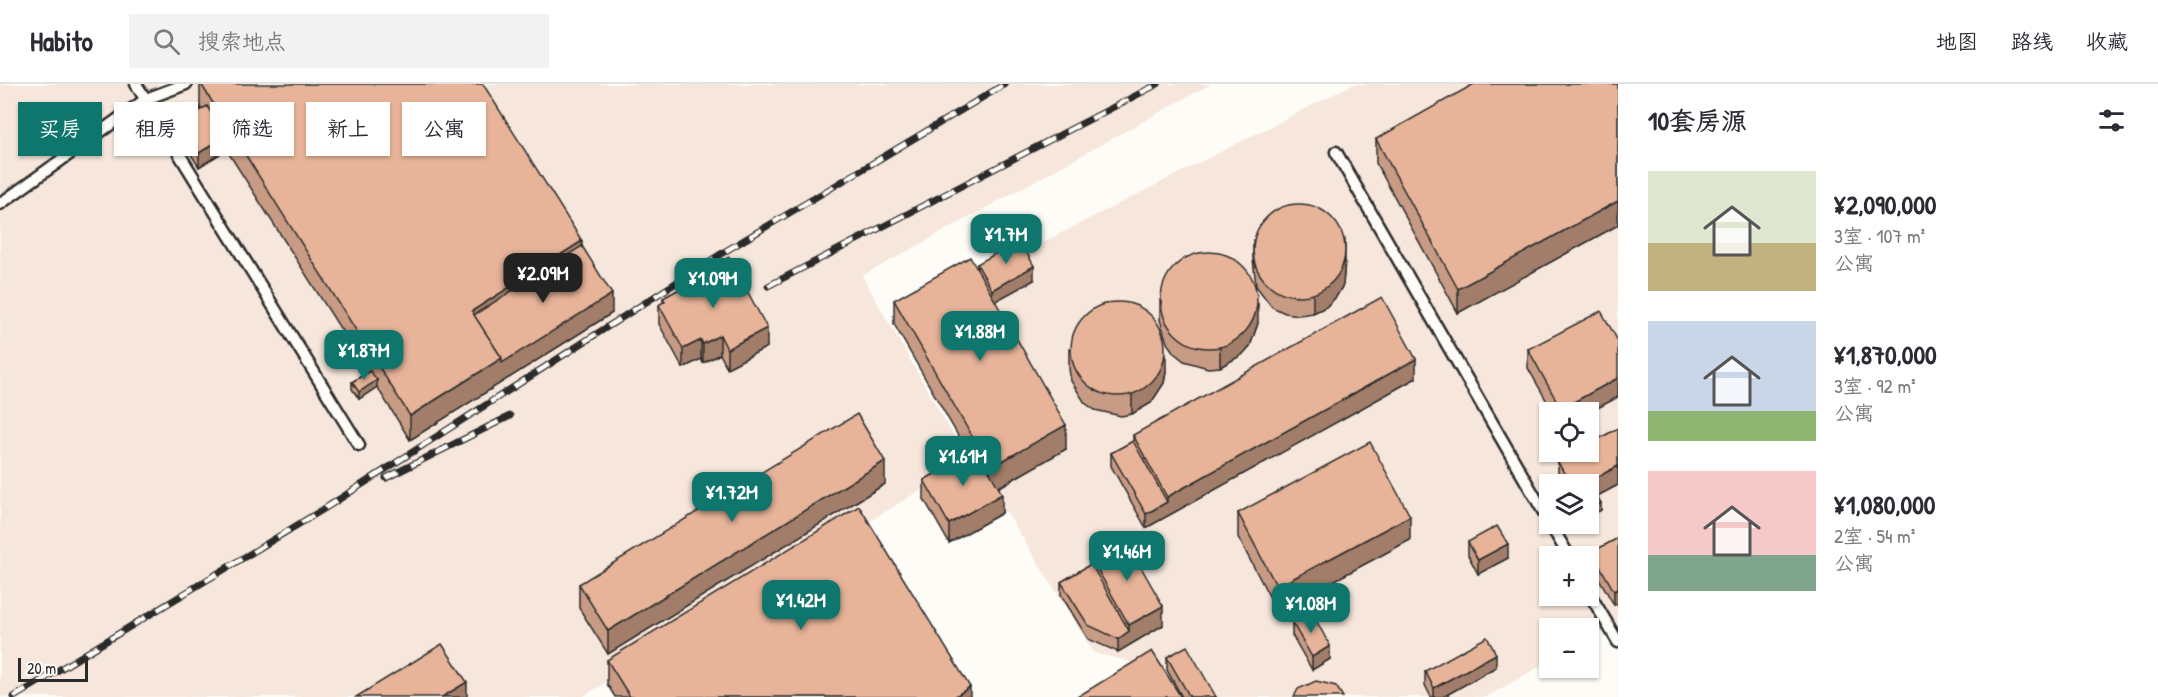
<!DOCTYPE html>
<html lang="zh">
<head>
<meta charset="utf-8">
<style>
	body { margin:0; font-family:"Patrick Hand","LXGW WenKai TC",sans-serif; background:#f2f2f3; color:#2b2b33; height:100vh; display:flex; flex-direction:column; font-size:22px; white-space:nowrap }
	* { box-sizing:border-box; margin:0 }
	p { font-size:20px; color:#7c7c81 }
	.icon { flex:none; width:33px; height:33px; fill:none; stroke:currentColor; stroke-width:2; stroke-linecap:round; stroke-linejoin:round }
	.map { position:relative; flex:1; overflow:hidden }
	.side { display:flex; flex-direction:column; background:#fff; width:540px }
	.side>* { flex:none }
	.guide { position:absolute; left:18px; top:18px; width:570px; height:54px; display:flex; gap:12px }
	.tools { position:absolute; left:1539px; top:318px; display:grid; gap:12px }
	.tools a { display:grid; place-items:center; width:60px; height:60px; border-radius:0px; background:#fff; box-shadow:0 2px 4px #0004; font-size:30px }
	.scale { position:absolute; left:18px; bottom:15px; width:70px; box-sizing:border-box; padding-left:6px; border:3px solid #2b2b2b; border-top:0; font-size:16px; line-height:21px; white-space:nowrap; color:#2b2b2b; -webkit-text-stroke:4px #fdfcf7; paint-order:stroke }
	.price { position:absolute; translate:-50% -51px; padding:0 14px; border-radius:12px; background:#0f766e; color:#fff; font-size:20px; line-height:39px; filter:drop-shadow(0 2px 3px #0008) }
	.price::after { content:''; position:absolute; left:50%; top:36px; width:18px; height:14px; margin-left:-9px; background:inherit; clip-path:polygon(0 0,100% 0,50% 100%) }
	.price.active { background:#222; color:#fff }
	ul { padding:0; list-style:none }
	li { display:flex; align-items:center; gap:18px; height:150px; padding:0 30px }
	li span { display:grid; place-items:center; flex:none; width:168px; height:120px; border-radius:0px; color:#555 }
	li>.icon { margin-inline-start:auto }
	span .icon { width:72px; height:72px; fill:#fffc; stroke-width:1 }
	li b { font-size:26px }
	h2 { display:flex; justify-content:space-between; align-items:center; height:72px; padding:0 30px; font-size:26px }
	.tag { padding:0 21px; border-radius:0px; background:#fff; box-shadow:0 2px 4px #0004; font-size:21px; line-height:54px }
	.tag.active { background:#0f766e; color:#fff }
	header { display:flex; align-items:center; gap:36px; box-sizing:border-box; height:84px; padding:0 30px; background:#fff; border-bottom:2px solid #e1e1e2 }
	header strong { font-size:28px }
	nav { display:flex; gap:33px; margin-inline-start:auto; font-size:21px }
	.search { width:420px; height:54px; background:#f2f2f3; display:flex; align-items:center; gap:15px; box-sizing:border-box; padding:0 21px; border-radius:0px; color:#7c7c81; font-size:22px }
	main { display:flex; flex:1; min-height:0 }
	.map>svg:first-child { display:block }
</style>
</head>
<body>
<header>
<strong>Habito</strong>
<div class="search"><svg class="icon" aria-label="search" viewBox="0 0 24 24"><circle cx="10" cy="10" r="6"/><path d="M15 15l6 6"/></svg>搜索地点</div>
<nav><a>地图</a><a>路线</a><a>收藏</a></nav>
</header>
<main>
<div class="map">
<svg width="1618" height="613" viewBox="0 0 1618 613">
	<rect width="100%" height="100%" fill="#fdfcf7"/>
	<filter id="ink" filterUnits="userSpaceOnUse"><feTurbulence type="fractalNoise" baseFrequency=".0167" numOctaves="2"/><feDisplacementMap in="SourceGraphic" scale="12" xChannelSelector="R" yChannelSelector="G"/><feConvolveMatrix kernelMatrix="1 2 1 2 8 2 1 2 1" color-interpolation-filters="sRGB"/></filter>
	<g filter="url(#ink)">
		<g fill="#f6e6db" fill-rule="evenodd">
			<path d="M0 0H1211L862 192 968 377 582 613H0Z"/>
			<path d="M1354 0H1618V539L1589 556 1588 544H1550L1549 577 1486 613H1174L1156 584 1094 569 1006 427 948 460 922 414 976 384 891 236ZM1550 328H1588V368H1550ZM1550 400H1588V440H1550ZM1550 472H1588V512H1550Z"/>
		</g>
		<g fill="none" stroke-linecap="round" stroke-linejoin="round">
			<defs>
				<g id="lane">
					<path d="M136 0 359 361"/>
					<path d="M1336 68 1550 439"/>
					<path d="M0 120 146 15 186 0"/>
					<path d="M1550 440 1569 472"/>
					<path d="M1588 507 1618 558"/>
				</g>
			</defs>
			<use href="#lane" stroke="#2b2b2b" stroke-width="15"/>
			<use href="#lane" stroke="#fdfcf7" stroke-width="10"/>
			<defs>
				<g id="rail">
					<path d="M768 202 1158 0"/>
					<path d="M386 394 510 332"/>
					<path d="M14 613 327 423 724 168 1005 0"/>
				</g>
			</defs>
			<use href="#rail" stroke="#2b2b2b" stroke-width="7"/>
			<use href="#rail" stroke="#fdfcf7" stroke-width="4.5" stroke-dasharray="14" stroke-linecap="butt"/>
		</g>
		<g fill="#c79b84" stroke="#2b2b2b" stroke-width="1.5">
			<path d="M200 0 582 162 612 229 410 356 377 303 359 315 352 305V298L368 288 226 65V66L199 83 179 52V39L201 25 200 23Z"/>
			<path d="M1618 0V141L1458 229 1376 79V55Z"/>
			<path d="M1253 156 1345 175 1343 201 1336 213 1326 223 1313 229 1299 231 1285 229 1272 223 1256 202 1253 175Z"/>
			<path d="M977 180 1034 196 995 217 1066 365 998 404 1002 429 949 459 924 415V396L969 371 894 240V216L977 186Z"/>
			<path d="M715 181 767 263 727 284 720 270 703 279 701 275 683 284 659 240V221L663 218V214L715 186Z"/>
			<path d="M1160 216 1258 239 1250 262 1242 271 1220 283 1208 284 1184 277 1174 269 1167 259 1160 236Z"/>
			<path d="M1069 265 1166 288 1164 299 1151 319 1132 330 1121 332 1095 326 1085 319 1071 297 1069 285Z"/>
			<path d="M1528 265 1618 313 1588 329 1553 328 1528 284Z"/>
			<path d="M1416 294 1146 444 1111 382V369L1133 357V351Z"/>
			<path d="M1618 344V401L1597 412 1601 426 1588 433V400H1560L1558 397V378Z"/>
			<path d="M885 400 608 570 579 524V500Z"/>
			<path d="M1238 429 1410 456 1277 527 1238 453Z"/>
			<path d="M1618 454V519L1614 521 1592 482V468Z"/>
			<path d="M1468 458 1508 474 1478 490 1468 471Z"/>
			<path d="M1091 474 1163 541 1118 568 1088 555 1061 511V498L1091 480Z"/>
			<path d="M1292 538 1330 575 1312 586 1292 551Z"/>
			<path d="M1167 573 1216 613H1182L1167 586Z"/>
			<path d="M607 576 970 613H615L607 600Z"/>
			<path d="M1496 583 1443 613H1431L1425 601V587Z"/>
		</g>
		<g fill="#a27e6b" stroke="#2b2b2b" stroke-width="1.5">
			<path d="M226 52V66L199 83V69Z"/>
			<path d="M1618 117V141L1458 229V205Z"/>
			<path d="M1345 156V175L1343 201 1336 213 1326 223 1313 229V210Z"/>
			<path d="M582 157V181L481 246 472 227Z"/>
			<path d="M1034 182V196L992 219V206Z"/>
			<path d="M612 210V229L410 356V332L502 274Z"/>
			<path d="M1258 220V239L1250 262 1242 271 1220 283V263Z"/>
			<path d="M767 244V263L727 284V265Z"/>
			<path d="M720 251V270L703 279V260Z"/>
			<path d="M701 256V275L683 284V265Z"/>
			<path d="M1166 269V288L1164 299 1151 319 1132 330V311Z"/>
			<path d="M1416 275V294L1146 444V430L1167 418V413Z"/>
			<path d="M1618 294V313L1588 329 1561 328V325Z"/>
			<path d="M377 296V303L359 315V308Z"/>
			<path d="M1066 341V365L990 408V384Z"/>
			<path d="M885 377V400L608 570V547Z"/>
			<path d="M1618 382V401L1588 417V400H1584Z"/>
			<path d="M1002 410V429L949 459V440Z"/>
			<path d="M1601 419V426L1588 433V426Z"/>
			<path d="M1410 432V456L1277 527V503Z"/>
			<path d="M1508 460V474L1478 490V476Z"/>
			<path d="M1618 505V519L1614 521V507Z"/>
			<path d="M1163 522V541L1118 568V555L1129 547V541Z"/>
			<path d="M1330 562V575L1312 586V573Z"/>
			<path d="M1496 570V583L1443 613H1434V604Z"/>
			<path d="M467 598V613H442Z"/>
			<path d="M970 603V613H954Z"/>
		</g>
		<g fill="#e7b499" stroke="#2b2b2b" stroke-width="1.5">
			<path d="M201 0H483L582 157 472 227 502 274 410 332Z"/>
			<path d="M1474 0H1618V117L1458 205 1376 55Z"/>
			<path d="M207 22 226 52 199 69 179 39Z"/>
			<circle cx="1299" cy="166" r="46"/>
			<path d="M1020 156 1034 182 992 206 977 180Z"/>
			<path d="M582 162 612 210 502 279V274L474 231Z"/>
			<circle cx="1209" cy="216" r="48"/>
			<path d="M729 173 767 244 727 265 720 251 703 260 701 256 683 265 659 221 665 217 663 214 717 185 715 181Z"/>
			<path d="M970 173 1066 341 990 384 894 216Z"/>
			<path d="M1382 213 1416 275 1167 413 1133 351Z"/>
			<circle cx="1118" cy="265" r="47"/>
			<path d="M1601 227 1618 257V294L1561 325 1528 265Z"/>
			<path d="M370 287 377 296 359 308 352 298Z"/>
			<path d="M857 330 885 377 608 547 579 500Z"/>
			<path d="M1618 344V382L1584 400H1570L1558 378 1576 368H1588V361Z"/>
			<path d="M1133 357 1167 418 1146 430 1111 369Z"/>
			<path d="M1370 358 1410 432 1277 503 1238 429Z"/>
			<path d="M977 366 1002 410 949 440 924 396Z"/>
			<path d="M1594 407 1601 419 1588 426V410Z"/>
			<path d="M859 422 970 603 954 613H630L607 576Z"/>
			<path d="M1497 442 1508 460 1478 476 1468 458Z"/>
			<path d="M1618 454V505L1614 507 1592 468Z"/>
			<path d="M1125 455 1163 522 1129 541 1091 474Z"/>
			<path d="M1091 480 1129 547 1118 555 1088 541 1061 498Z"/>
			<path d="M1311 527 1330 562 1312 573 1292 538Z"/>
			<path d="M1487 553 1496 570 1434 604 1425 587Z"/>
			<path d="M442 560 467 598 442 613H356Z"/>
			<path d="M1187 562 1216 613H1190L1167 573Z"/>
			<path d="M1152 567 1181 613H1077Z"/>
			<path d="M1316 597 1336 602 1343 613H1294L1298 605Z"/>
		</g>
	</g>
</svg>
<div class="tools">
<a><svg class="icon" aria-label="locate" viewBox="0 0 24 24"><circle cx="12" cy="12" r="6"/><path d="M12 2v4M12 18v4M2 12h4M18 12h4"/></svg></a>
<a><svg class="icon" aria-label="layers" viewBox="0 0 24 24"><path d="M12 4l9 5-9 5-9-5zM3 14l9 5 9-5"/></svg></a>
<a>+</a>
<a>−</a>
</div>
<div class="scale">20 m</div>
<b class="price" style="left:1006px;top:181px">¥1.7M</b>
<b class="price active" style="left:543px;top:220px">¥2.09M</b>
<b class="price" style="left:713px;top:225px">¥1.09M</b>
<b class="price" style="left:980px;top:278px">¥1.88M</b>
<b class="price" style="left:364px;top:297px">¥1.87M</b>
<b class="price" style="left:963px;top:403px">¥1.61M</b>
<b class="price" style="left:732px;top:439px">¥1.72M</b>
<b class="price" style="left:1127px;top:498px">¥1.46M</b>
<b class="price" style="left:801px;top:547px">¥1.42M</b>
<b class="price" style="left:1311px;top:550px">¥1.08M</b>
<div class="guide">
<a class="tag active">买房</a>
<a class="tag">租房</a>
<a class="tag">筛选</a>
<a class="tag">新上</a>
<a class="tag">公寓</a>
</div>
</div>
<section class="side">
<h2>10套房源<svg class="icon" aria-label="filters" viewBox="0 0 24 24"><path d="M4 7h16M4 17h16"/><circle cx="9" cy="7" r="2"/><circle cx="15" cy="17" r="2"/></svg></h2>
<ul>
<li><span style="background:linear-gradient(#dfe7d0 60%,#c2b280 0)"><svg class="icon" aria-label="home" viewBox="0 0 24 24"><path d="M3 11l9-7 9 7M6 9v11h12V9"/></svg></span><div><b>¥2,090,000</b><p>3室 · 107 m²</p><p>公寓</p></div></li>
<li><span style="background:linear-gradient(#c9d6e8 75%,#8fb573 0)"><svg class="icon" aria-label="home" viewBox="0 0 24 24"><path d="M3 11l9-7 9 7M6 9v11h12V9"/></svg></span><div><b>¥1,870,000</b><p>3室 · 92 m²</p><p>公寓</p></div></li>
<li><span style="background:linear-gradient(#f6c9c9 70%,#7fa58c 0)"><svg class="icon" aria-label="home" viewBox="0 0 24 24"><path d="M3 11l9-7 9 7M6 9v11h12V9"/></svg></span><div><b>¥1,080,000</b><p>2室 · 54 m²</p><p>公寓</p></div></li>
</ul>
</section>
</main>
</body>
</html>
